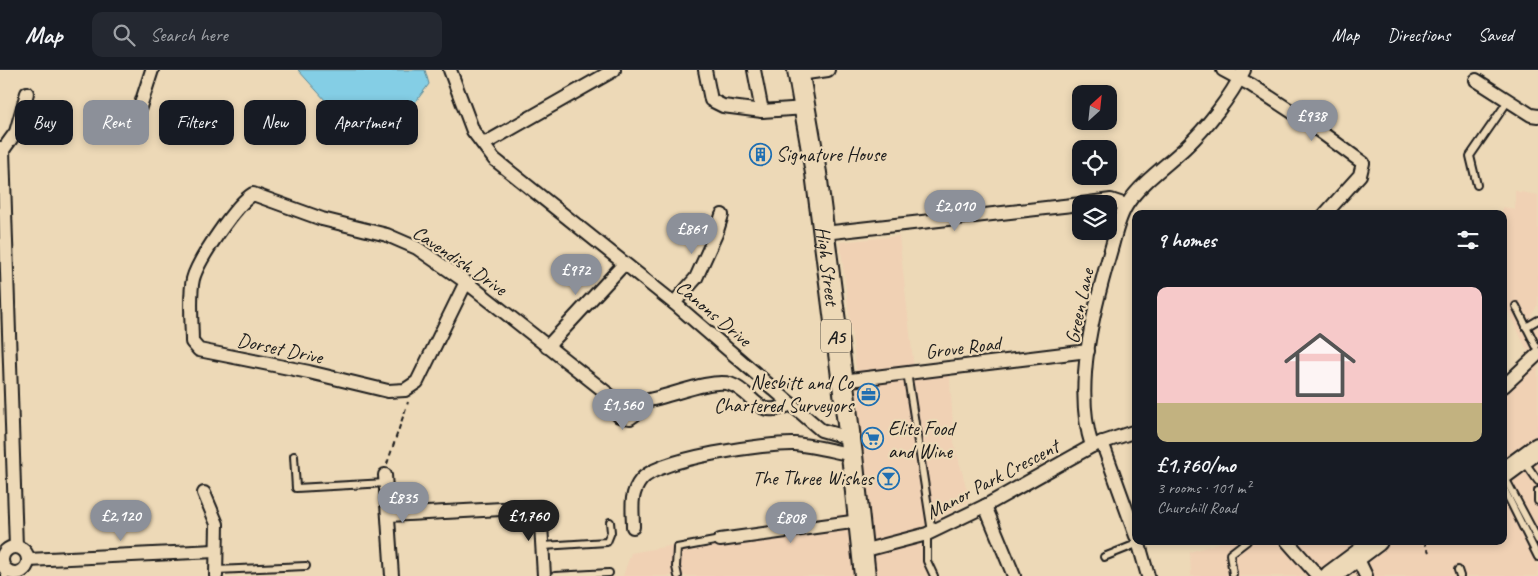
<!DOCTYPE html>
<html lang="en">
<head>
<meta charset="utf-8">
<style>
	body { margin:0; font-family:Caveat,sans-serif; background:#242831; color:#f1f3f6; height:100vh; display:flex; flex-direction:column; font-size:19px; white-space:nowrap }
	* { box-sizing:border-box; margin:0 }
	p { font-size:16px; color:#9ea1a6 }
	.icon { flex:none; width:28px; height:28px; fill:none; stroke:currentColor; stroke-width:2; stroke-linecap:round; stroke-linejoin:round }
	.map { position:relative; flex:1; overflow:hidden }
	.drawer { position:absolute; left:1132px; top:140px; width:375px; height:335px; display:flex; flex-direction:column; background:#171b24; border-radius:10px; box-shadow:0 2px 8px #0003 }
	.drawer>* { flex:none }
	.banner { position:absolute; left:15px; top:30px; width:475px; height:45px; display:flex; gap:10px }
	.needle { width:32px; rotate:27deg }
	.fabs { position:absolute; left:1072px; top:15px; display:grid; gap:10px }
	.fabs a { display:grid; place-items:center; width:45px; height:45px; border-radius:10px; background:#171b24; box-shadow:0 2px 8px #0003; font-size:25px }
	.price { position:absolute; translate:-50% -42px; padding:0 11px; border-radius:18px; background:#8c9099; color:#fff; font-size:16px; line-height:32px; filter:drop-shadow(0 1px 2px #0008) }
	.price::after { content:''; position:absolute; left:50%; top:30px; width:15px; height:11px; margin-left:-8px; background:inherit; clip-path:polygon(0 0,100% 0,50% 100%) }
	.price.selected { background:#222; color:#fff }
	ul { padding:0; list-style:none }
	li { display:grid; align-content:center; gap:10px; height:265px; padding:0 25px }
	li+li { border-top:1px solid #363941 }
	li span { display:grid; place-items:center; height:155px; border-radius:10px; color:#555 }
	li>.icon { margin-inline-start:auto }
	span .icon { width:90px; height:90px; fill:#fffc; stroke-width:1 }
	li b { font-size:21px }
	h2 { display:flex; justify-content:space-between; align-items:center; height:60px; padding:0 25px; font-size:21px }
	.pill { padding:0 18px; border-radius:10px; background:#171b24; box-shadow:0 2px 8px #0003; font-size:18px; line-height:45px }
	.pill.selected { background:#8c9099; color:#fff }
	header { display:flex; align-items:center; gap:30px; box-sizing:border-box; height:70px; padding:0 25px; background:#171b24; border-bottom:1px solid #363941 }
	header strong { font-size:24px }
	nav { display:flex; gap:28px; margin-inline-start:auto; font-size:18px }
	.search { width:350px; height:45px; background:#242831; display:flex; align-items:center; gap:12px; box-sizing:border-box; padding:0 18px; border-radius:10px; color:#9ea1a6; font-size:19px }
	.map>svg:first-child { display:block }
</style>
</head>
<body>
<header>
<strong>Map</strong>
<div class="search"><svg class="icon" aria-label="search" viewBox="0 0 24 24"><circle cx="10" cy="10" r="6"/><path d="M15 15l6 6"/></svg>Search here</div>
<nav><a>Map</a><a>Directions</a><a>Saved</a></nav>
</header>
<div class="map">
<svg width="1538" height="506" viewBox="0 0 1538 506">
	<rect width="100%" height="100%" fill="#edd9b7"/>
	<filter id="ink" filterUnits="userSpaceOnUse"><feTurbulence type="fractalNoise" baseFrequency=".02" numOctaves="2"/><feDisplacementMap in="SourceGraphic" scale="10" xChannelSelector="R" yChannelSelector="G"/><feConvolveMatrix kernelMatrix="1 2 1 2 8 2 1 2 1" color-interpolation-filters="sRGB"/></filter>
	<g filter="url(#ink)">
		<g fill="#f0d1b4">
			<path d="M1515 121 1538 125V234L1531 246 1538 260V277L1530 286 1504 233V144H1501L1503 137 1515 139Z"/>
			<path d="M899 166 914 299 949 295 954 373 970 431 921 458 937 506H623L631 483 864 440 856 300 840 172Z"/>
			<path d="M1538 287V506H1191L1190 482 1224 471H1504V318Z"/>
		</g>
		<path fill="#84cee5" stroke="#5a8795" d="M298 0H425L429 14 402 50 335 41Z"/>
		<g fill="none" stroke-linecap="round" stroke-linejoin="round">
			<defs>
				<g id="lane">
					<path d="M1477 115 1470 86 1508 31"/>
					<path d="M1516 236 1536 276"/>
					<path d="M1526 257 1538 250"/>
					<path d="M907 302 932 462"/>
					<path d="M294 386 296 418 386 413"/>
					<path d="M1524 391 1538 411"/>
					<path d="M1504 406 1538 470"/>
					<path d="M1504 419 1538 487"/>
					<path d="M1538 421V431"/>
					<path d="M927 464V491L934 506"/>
					<path d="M543 476 607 472 611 462 610 452"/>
					<path d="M1104 487 1139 473"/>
					<path d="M216 500 306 496"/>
					<path d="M1458 500 1460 506"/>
					<path d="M1233 504 1230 484 1247 471"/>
					<path d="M5 506 7 500"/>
					<path d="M555 506 609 503"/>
					<path d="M678 506 676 497 677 478 720 470"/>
				</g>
				<g id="street">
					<path d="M450 0 473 61 494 89 674 233 821 360 849 368"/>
					<path d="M705 0 711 30 723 36 762 41"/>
					<path d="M754 0 762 41 806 38"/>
					<path d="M1223 0 1251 15 1303 49 1363 93 1360 105 1325 144"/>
					<path d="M799 4 828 0"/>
					<path d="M1476 10 1531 45 1538 46"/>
					<path d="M138 43 152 0"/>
					<path d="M484 74 614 0"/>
					<path d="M0 78 3 80 16 477"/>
					<path d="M3 80 16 62 27 23"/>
					<path d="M1081 134 1111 130 1126 135"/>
					<path d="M824 163 1081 134"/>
					<path d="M466 212 417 312 405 320 388 321 309 302 199 280 192 272C192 254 189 226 193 209 198 190 236 134 253 124L322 149 387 165 417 178 466 212 617 331C626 331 636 333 644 331 665 328 712 308 730 314 756 323 755 351 791 334"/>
					<path d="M674 233 696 208 716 164 722 145"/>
					<path d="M547 277 624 194"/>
					<path d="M842 311 1088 281"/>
					<path d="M1504 316 1538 284"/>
					<path d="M617 331 616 342 619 346 630 348 637 343 642 332"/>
					<path d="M1102 372 1136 466"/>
					<path d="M1092 376C1073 318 1093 241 1110 183 1115 167 1118 147 1128 133 1142 112 1166 96 1185 78 1207 57 1230 28 1244 0"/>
					<path d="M385 405 392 506"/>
					<path d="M204 423 217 454 216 506"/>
					<path d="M985 436 1014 506"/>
					<path d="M389 445 540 437 544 506"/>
					<path d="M633 457C633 440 629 425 641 410 658 388 767 373 795 374 814 376 834 381 852 385"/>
					<path d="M720 470 859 451"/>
					<path d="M1138 471 1148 506"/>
					<path d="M1287 471 1318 506"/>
					<circle cx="15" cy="490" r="13"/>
					<path d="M862 481 927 464 985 436 1092 376 1136 361"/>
					<path d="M1356 485 1366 506"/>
					<path d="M28 490 215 481"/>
				</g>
				<g id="primary">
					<path id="s1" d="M798 0 816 103 852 385 865 506"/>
					<path d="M1504 403 1538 378"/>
					<path d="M1330 506 1377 471"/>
				</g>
			</defs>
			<use href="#lane" stroke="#1c1c1c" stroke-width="10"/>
			<use href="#street" stroke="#1c1c1c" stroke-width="16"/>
			<use href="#primary" stroke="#1c1c1c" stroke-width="24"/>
			<g stroke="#1c1c1c" stroke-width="2" stroke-dasharray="5 4" stroke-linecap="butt">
				<path d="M387 394 408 332"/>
				<path d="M1424 471 1429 482"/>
			</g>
			<use href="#lane" stroke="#edd9b7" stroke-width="6"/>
			<use href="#street" stroke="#edd9b7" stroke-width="12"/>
			<use href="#primary" stroke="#edd9b7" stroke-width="20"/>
		</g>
	</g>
	<defs>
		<symbol id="building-ring" viewBox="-11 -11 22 22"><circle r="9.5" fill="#edd9b7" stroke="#1f6fb2" stroke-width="1.5"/><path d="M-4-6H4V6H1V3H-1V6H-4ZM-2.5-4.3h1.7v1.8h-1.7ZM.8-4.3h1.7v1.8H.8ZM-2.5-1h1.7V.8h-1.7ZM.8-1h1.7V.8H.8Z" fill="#1f6fb2"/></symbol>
		<symbol id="office-ring" viewBox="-11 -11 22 22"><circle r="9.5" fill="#edd9b7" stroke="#1f6fb2" stroke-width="1.5"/><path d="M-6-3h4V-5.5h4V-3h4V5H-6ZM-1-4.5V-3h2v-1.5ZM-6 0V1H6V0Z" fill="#1f6fb2"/></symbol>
		<symbol id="supermarket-ring" viewBox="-11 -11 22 22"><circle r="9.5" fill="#edd9b7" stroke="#1f6fb2" stroke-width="1.5"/><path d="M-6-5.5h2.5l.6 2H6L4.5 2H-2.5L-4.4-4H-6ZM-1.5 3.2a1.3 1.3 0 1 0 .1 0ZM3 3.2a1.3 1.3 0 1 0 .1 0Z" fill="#1f6fb2"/></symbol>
		<symbol id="bar-ring" viewBox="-11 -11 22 22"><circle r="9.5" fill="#edd9b7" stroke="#1f6fb2" stroke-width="1.5"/><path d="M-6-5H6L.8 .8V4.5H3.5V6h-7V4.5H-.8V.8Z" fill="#1f6fb2"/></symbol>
	</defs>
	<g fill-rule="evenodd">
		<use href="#building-ring" x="748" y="72" width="25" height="25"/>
		<use href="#office-ring" x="856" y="312" width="25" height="25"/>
		<use href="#supermarket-ring" x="860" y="356" width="25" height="25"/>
		<use href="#bar-ring" x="876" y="396" width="25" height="25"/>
	</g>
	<g text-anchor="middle" stroke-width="4.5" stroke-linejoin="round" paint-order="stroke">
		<rect fill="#edd9b7" stroke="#5b554a" stroke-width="1" x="821" y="249.5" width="30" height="33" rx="4"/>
		<g font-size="19" font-weight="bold" fill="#1c1c1c">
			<text x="836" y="273">A5</text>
		</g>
		<g font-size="20" fill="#1c1c1c" stroke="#edd9b7" text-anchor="start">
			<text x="776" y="91">Signature House</text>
			<text x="853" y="319" text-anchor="end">Nesbitt and Co<tspan x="853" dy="23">Chartered Surveyors</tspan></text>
			<text x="888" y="365">Elite Food<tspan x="888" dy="23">and Wine</tspan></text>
			<text x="873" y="415" text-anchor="end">The Three Wishes</text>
		</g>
		<g font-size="20" fill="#1c1c1c" stroke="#edd9b7">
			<text transform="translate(460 190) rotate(34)" y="7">Cavendish Drive</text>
			<text dy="7" stroke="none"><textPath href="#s1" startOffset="198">High Street</textPath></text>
			<text transform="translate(1079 236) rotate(-78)" y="7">Green Lane</text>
			<text transform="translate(714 243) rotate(40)" y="7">Canons Drive</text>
			<text transform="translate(963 277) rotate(-7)" y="7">Grove Road</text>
			<text transform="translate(280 278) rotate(12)" y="7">Dorset Drive</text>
			<text transform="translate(992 409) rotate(-28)" y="7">Manor Park Crescent</text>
		</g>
	</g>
</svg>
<div class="fabs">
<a><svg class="needle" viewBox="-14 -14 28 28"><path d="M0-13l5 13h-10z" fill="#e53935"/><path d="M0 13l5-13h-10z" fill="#9ea1a6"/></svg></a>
<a><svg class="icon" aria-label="locate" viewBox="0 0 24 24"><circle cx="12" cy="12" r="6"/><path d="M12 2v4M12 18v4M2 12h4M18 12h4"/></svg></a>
<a><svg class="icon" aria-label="layers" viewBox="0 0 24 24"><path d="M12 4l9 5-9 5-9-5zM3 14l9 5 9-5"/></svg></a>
</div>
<b class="price" style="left:1312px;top:72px">£938</b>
<b class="price" style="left:955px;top:162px">£2,010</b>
<b class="price" style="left:692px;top:185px">£861</b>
<b class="price" style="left:576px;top:226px">£972</b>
<b class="price" style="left:623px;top:361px">£1,560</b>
<b class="price" style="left:403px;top:454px">£835</b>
<b class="price" style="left:121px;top:472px">£2,120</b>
<b class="price selected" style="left:529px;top:472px">£1,760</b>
<b class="price" style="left:791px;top:474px">£808</b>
<div class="banner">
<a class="pill">Buy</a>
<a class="pill selected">Rent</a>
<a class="pill">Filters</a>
<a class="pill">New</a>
<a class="pill">Apartment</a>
</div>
<section class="drawer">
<h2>9 homes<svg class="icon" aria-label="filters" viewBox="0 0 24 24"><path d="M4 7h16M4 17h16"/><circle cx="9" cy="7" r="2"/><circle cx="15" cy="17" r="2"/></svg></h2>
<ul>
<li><span style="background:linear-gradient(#f6c9c9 75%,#c2b280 0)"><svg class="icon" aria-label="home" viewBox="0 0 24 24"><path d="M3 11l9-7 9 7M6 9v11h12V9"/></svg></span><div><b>£1,760/mo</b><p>3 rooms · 101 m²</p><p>Churchill Road</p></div></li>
</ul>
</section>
</div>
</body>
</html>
